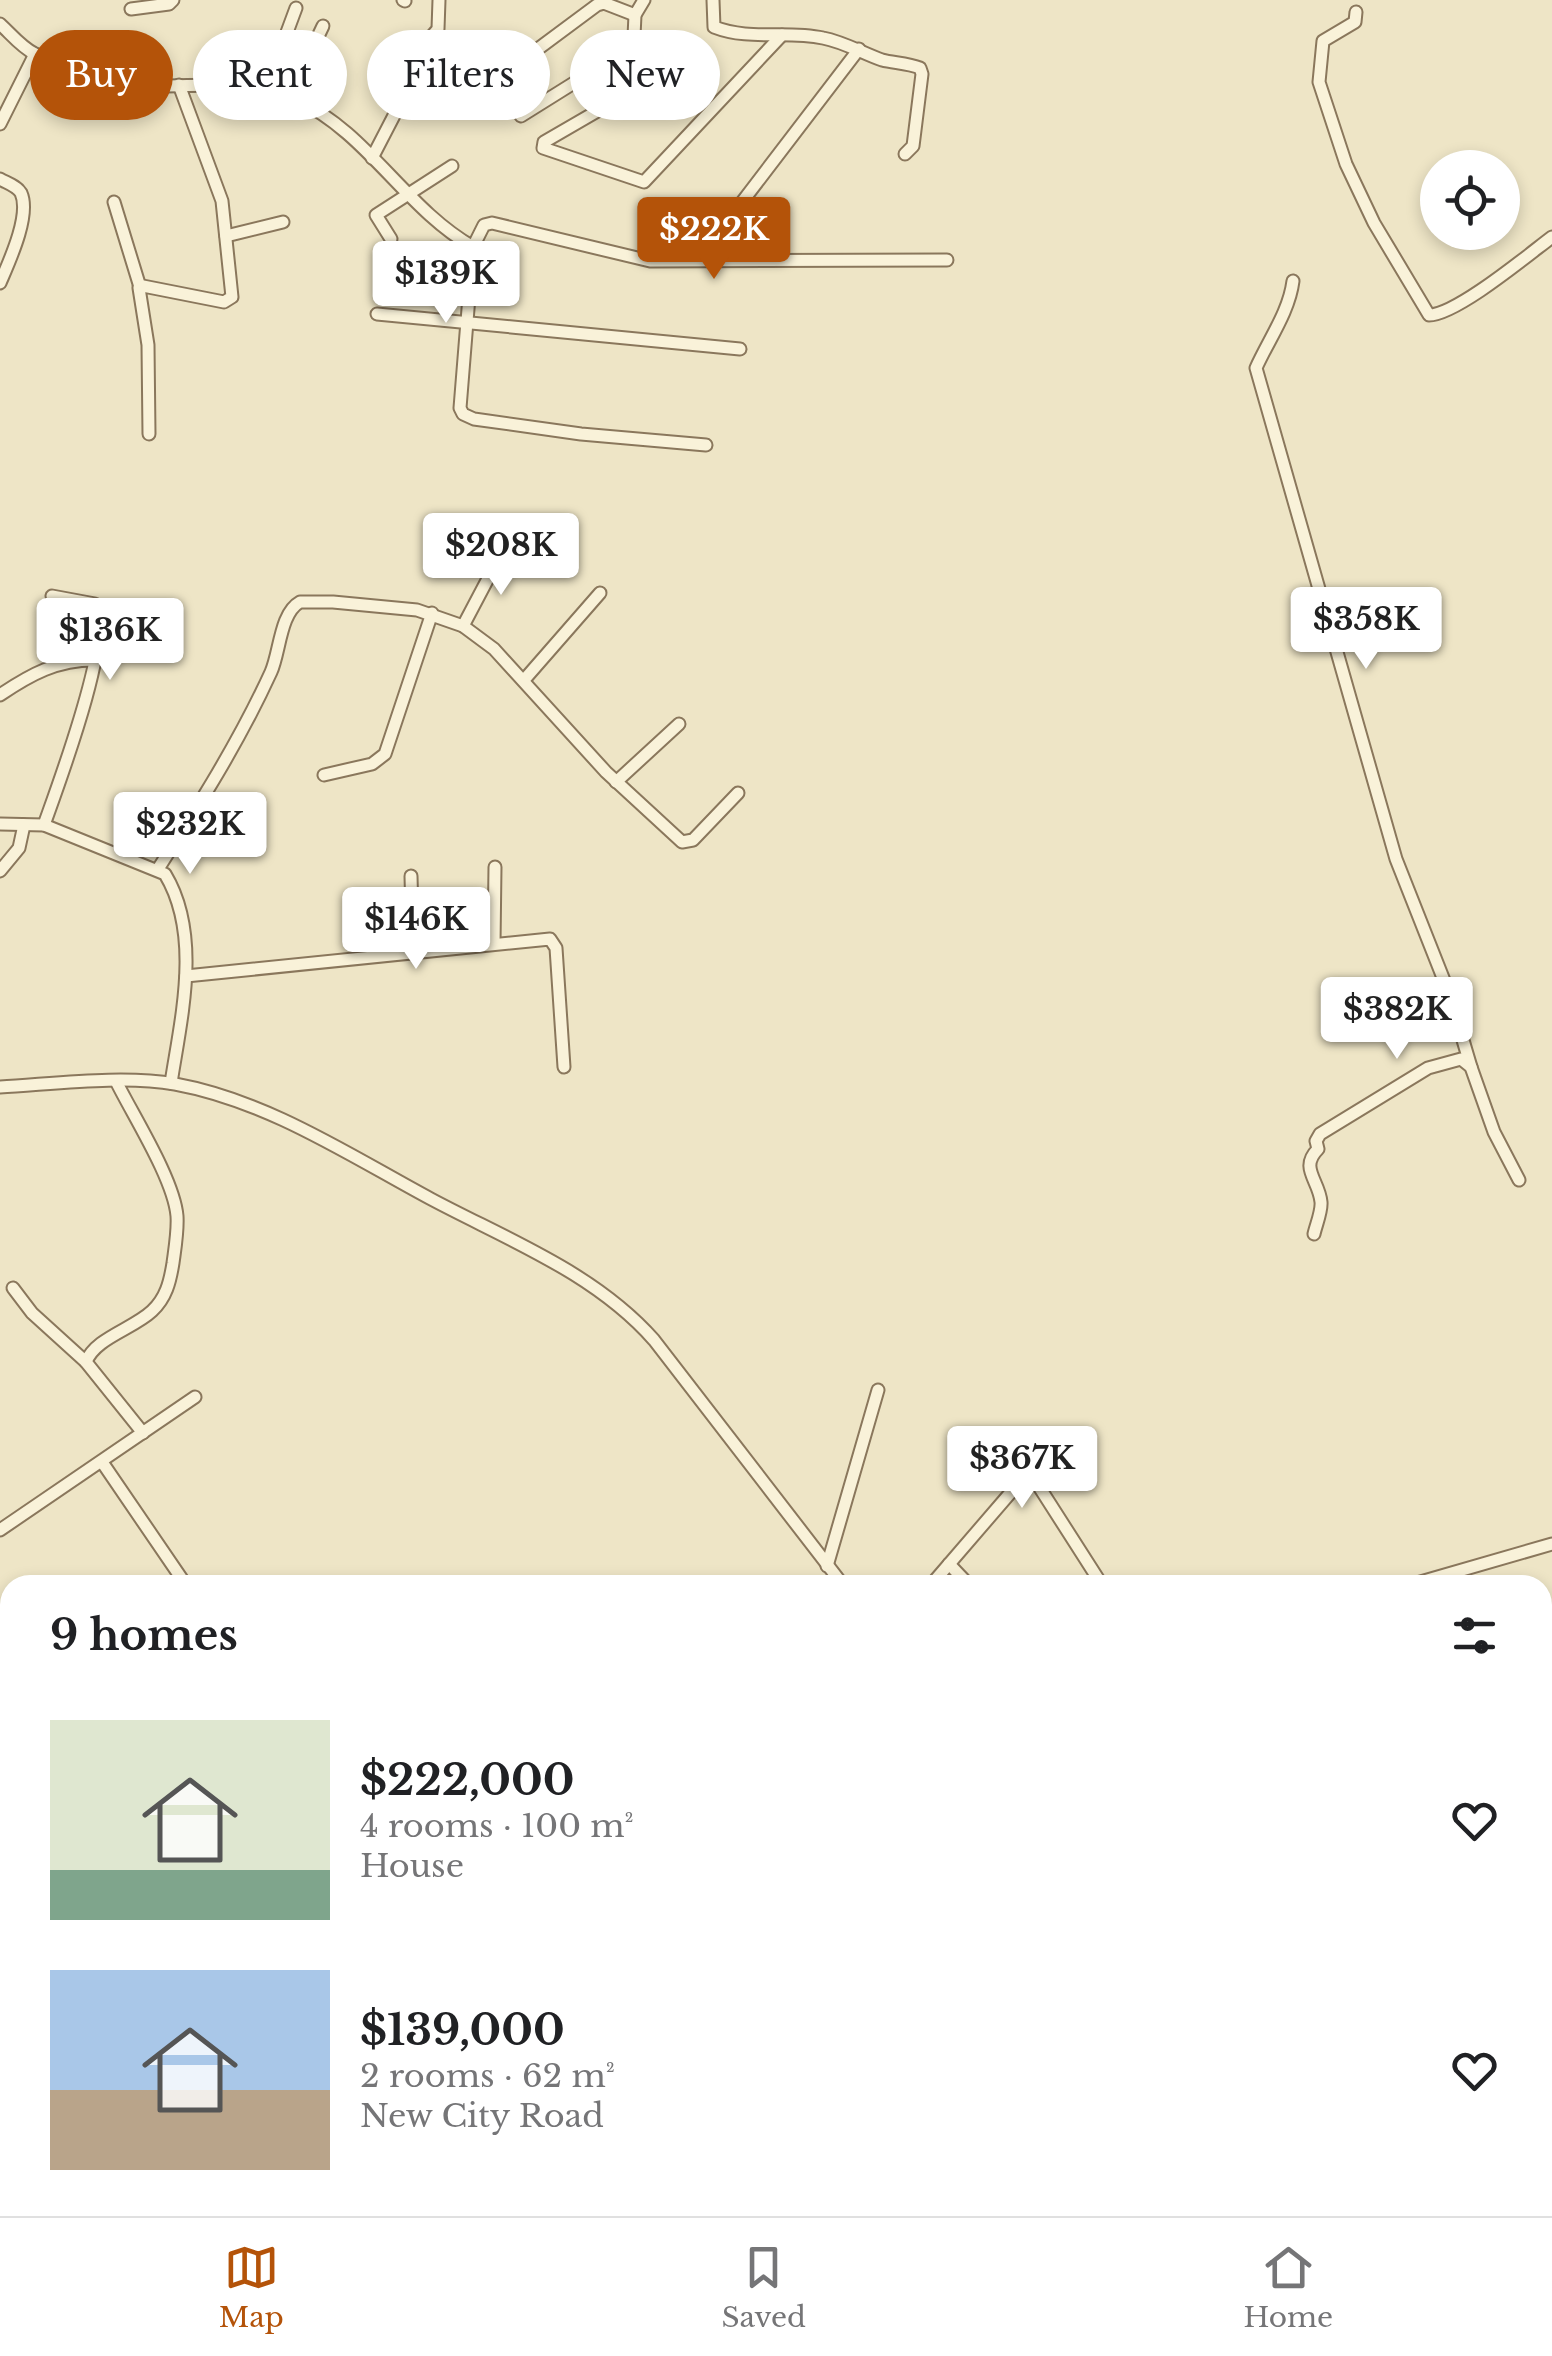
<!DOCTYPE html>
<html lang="en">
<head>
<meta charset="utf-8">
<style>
	body { margin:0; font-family:"Libre Baskerville",serif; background:#f6f6f6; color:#202124; height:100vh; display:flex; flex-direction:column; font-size:38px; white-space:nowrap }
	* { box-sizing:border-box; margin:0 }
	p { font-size:32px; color:#757577 }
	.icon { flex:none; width:55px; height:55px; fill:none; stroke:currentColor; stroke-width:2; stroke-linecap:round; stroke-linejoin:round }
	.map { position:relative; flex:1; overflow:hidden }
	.drawer { position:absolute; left:0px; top:1575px; width:1552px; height:642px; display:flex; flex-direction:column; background:#fff; border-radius:30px 30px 0 0; box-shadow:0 5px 15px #0003 }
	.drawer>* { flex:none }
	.top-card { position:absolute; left:30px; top:30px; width:1000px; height:90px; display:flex; gap:20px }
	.fabs { position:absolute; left:1420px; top:150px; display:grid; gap:20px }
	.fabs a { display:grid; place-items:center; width:100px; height:100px; border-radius:50%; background:#fff; box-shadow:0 5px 15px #0003; font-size:50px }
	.price { position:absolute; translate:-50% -85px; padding:0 22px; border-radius:10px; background:#fff; color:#222; font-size:32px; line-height:65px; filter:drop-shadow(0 2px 5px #0008) }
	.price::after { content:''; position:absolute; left:50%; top:60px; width:30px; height:22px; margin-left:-15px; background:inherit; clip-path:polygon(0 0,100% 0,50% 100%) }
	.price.current { background:#b45309; color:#fff }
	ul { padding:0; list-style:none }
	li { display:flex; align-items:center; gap:30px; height:250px; padding:0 50px }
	li span { display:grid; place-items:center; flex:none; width:280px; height:200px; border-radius:0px; color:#555 }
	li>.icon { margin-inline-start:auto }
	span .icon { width:120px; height:120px; fill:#fffc; stroke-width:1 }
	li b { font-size:42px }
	h2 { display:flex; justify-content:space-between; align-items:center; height:120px; padding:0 50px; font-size:42px }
	.pill { padding:0 35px; border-radius:45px; background:#fff; box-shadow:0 5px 15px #0003; font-size:35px; line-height:90px }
	.pill.current { background:#b45309; color:#fff }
	.dock { display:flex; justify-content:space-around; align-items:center; height:140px; border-top:2px solid #e0e0e0; background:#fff; font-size:28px; color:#757577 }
	.dock a { display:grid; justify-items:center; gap:5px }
	.dock .current { color:#b45309 }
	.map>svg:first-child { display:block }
</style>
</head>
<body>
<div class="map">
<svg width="1552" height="2216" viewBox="0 0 1552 2216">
	<rect width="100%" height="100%" fill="#eee5c6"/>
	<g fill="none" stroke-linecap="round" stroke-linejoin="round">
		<defs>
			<g id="minor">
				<path d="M403 0 405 1"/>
				<path d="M713 0 714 27C750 41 786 30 823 38 844 42 862 53 882 60 894 63 908 63 920 68L922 74 913 146 905 154"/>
				<path d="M131 9 169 4 173 0"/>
				<path d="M1356 12 1355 22 1323 41 1319 82 1346 164 1374 223 1429 315C1456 315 1528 255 1552 237"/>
				<path d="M0 24C11 34 21 47 35 54 68 70 124 87 161 86 207 86 253 80 297 100 367 132 406 209 473 247"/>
				<path d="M624 43 619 96 613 102 544 142 543 148 644 182 782 35"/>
				<path d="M488 86 597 5 604 3 635 15"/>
				<path d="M256 88 273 70 296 8"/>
				<path d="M266 91 304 66 323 26"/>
				<path d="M521 116 617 56 624 43 634 36 635 15 644 0"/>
				<path d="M0 124 35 54"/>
				<path d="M372 158 401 102 425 44 438 29 439 0"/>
				<path d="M0 179C7 183 17 186 21 193 31 215 9 262 0 283"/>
				<path d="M114 202 140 287"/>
				<path d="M739 206 859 49"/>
				<path d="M226 236 283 222"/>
				<path d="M391 239 376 215 452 166"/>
				<path d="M1293 281C1289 312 1269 339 1256 368L1396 859 1449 993 1471 1067"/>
				<path d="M377 314 740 349"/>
				<path d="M149 434 148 345 139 288 143 286 224 302 232 297 222 201 179 85"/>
				<path d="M706 445 581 434 474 419 463 414 460 408 473 247 484 225 492 223 650 261 947 260"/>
				<path d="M463 626 502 552"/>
				<path d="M524 680 600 593"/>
				<path d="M0 695C31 674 57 660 94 660"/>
				<path d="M324 775 372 764 385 754 432 613"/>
				<path d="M616 782 679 724"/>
				<path d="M0 824 44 825 165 874C202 935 181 1018 171 1083"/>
				<path d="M44 825C57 788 116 632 95 604L52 596"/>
				<path d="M158 869C199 805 239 742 271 672 280 652 280 613 300 602H333L417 610 463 626 494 649 606 772 682 842 693 840 738 793"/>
				<path d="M0 871 19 848 24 825"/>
				<path d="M411 876 413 952"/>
				<path d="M494 943 495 867"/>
				<path d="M186 976 550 939 556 948 564 1067"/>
				<path d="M117 1083C134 1117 174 1180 177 1216 178 1231 175 1248 173 1263 170 1282 166 1298 152 1311 133 1329 95 1338 86 1362L143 1433"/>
				<path d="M0 1087C54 1084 122 1075 175 1084 268 1101 349 1155 431 1199 508 1240 595 1273 654 1340L843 1585"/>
				<path d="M1314 1234C1316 1225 1322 1211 1321 1202 1319 1180 1299 1168 1318 1149L1316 1141 1320 1134 1428 1068 1461 1059 1471 1067 1494 1132 1519 1180"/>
				<path d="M13 1288 32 1313 86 1362"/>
				<path d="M102 1462 186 1585"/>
				<path d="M0 1530 195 1397"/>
				<path d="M949 1564 969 1585"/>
				<path d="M827 1566 878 1390"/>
				<path d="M931 1585 1018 1484 1029 1480 1038 1485 1102 1585"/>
				<path d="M1410 1585 1552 1544"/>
				<path d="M0 1651 10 1646"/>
				<path d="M0 1659 10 1677"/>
				<path d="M1542 1718 1552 1719"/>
				<path d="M959 2208 960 2216"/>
				<path d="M575 2216 576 2208"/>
				<path d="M856 2216 872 2208"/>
			</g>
		</defs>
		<use href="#minor" stroke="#8a775c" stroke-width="15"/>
		<use href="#minor" stroke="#f9f2d9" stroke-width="11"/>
	</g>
</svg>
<div class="fabs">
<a><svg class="icon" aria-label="locate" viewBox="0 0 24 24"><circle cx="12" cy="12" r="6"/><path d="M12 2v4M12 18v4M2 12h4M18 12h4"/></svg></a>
</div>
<b class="price current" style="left:714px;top:282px">$222K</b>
<b class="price" style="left:446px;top:326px">$139K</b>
<b class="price" style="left:501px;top:598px">$208K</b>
<b class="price" style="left:1366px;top:672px">$358K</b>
<b class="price" style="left:110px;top:683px">$136K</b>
<b class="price" style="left:190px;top:877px">$232K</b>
<b class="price" style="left:416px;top:972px">$146K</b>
<b class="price" style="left:1397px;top:1062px">$382K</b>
<b class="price" style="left:1022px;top:1511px">$367K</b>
<div class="top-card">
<a class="pill current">Buy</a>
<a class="pill">Rent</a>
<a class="pill">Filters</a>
<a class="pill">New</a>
</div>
<section class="drawer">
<h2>9 homes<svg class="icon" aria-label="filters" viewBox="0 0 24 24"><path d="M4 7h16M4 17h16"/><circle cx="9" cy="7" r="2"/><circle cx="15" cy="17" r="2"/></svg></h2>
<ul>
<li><span style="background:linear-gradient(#dfe7d0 75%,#7fa58c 0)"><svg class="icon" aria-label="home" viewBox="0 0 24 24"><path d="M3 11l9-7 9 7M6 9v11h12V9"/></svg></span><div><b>$222,000</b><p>4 rooms · 100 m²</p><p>House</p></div><svg class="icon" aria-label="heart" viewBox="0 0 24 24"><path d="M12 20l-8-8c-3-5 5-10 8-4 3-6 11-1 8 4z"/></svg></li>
<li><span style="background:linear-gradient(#a9c7e8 60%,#b9a48a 0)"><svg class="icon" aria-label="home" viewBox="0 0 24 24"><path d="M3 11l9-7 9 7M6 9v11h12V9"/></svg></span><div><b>$139,000</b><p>2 rooms · 62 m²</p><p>New City Road</p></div><svg class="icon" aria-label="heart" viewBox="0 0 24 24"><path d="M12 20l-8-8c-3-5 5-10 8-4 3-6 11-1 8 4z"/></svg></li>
</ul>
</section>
</div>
<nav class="dock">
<a class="current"><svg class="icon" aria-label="map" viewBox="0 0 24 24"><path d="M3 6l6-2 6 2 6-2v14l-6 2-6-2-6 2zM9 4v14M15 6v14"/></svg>Map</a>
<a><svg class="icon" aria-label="saved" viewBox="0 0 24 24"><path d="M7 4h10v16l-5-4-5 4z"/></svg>Saved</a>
<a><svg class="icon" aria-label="home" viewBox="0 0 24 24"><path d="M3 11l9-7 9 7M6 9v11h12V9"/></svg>Home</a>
</nav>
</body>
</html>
